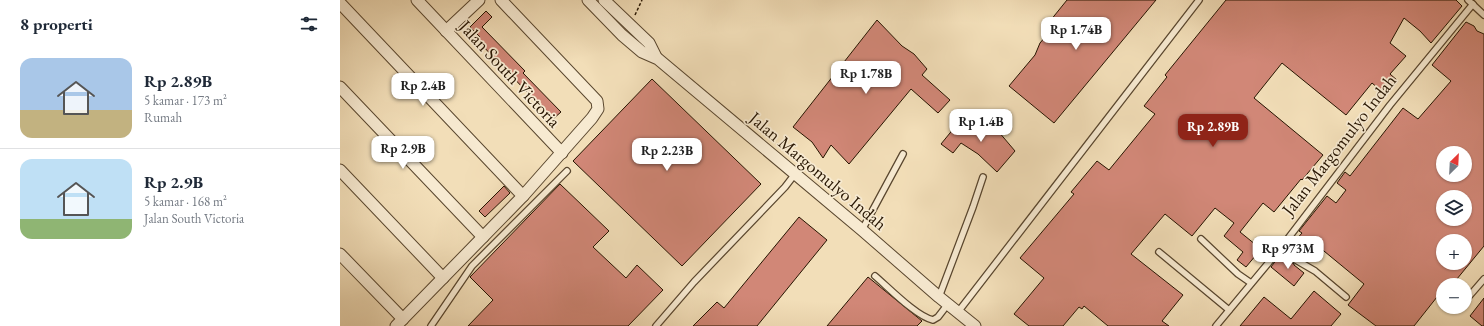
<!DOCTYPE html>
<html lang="id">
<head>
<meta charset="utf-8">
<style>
	body { margin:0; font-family:"EB Garamond",serif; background:#f6f6f7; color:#1f2937; height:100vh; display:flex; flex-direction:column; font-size:15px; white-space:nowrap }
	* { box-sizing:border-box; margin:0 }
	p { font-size:13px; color:#747a83 }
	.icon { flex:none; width:22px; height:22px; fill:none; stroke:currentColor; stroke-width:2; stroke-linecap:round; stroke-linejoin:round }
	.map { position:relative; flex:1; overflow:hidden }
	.sheet { display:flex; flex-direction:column; background:#fff; width:340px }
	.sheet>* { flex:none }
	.needle { width:26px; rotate:24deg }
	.fabs { position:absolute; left:1096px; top:146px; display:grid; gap:8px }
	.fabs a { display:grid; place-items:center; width:36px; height:36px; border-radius:50%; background:#fff; box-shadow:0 1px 3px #0004; font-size:20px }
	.price { position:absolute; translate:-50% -34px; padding:0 9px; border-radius:8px; background:#fff; color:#222; font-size:13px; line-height:26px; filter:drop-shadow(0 1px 2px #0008) }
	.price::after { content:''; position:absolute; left:50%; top:24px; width:12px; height:9px; margin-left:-6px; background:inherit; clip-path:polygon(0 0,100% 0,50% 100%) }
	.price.current { background:#8f2418; color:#fff }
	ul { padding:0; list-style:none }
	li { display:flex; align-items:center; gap:12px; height:100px; padding:0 20px }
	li+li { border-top:1px solid #e0e1e3 }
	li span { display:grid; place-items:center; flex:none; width:112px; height:80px; border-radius:12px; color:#555 }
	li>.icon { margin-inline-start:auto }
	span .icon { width:48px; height:48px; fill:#fffc; stroke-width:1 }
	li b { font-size:17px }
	h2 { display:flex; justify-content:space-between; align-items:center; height:48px; padding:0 20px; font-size:17px }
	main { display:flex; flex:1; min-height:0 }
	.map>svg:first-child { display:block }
</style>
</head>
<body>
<main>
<section class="sheet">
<h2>8 properti<svg class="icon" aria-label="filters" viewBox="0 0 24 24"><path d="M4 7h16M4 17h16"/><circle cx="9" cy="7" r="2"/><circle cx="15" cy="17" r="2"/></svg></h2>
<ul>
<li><span style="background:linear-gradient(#a9c7e8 65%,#c2b280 0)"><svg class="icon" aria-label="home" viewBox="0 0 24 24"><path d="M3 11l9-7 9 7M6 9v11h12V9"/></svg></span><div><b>Rp 2.89B</b><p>5 kamar · 173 m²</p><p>Rumah</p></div></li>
<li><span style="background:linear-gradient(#bfe0f5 75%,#8fb573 0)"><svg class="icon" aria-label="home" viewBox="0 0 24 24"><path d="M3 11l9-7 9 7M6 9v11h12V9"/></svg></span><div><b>Rp 2.9B</b><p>5 kamar · 168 m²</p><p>Jalan South Victoria</p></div></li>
</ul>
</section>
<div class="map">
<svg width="1144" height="326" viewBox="0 0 1144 326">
	<rect width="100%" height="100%" fill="#f2deb8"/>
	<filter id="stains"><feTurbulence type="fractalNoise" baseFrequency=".005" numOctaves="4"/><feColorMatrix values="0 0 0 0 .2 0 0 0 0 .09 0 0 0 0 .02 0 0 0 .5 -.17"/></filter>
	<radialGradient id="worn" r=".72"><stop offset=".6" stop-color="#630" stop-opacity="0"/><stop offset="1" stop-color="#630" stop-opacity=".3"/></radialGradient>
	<g fill="#d18777" stroke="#261400" fill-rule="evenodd">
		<path d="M727 0H816L714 123 669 86 695 55 700 43 711 30 706 26Z"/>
		<path d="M886 0H1116L1122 6 1091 43 1080 31 1064 18 1050 43 1066 56 1050 74 1058 81 1046 95 1032 83 1006 115 942 63 914 98 983 155 962 180 961 179 934 212 923 203 900 232 921 249 906 267 897 260 903 252 884 236 894 223 875 208 852 236 825 214 791 254 843 295 822 321 829 326H768L744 306 742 309 739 307 723 326H689L674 314 704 278 680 258 734 194 731 192 757 161 769 170 815 114 804 106 827 77 825 75Z"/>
		<path d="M146 11 152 17 142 27 185 71 183 73 221 112 213 119 137 40 140 37 130 27Z"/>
		<path d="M537 20 562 46 574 54 587 69 582 75 610 100 598 113 571 89 509 164 491 145 483 158 472 142 453 127Z"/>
		<path d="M1126 22 1134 26 1137 31 1144 34V246L1112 285H1103V302L1097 297 1074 326H1036L1008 305 1024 284 973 242 960 257 947 250 962 233 959 231 987 196 996 203 1006 190 997 183 1005 172 1010 176 1063 108 1078 119 1111 81 1092 65ZM1103 153H1125V175H1103ZM1103 197H1125V219H1103ZM1103 241H1125V263H1103Z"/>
		<path d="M312 79 421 184 342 266 233 161Z"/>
		<path d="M632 121 638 126 642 122 658 131 675 151 657 172 638 154 621 143 613 153 601 144 619 122 627 128Z"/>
		<path d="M220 184 269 231 253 247 286 278 297 265 323 290 288 326H128L153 300 130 277Z"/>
		<path d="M164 186 170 193 145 217 139 211Z"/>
		<path d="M459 217 487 240 417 326H353L377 302 384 308Z"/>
		<path d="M940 255 954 264V265L964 273 954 286 931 267Z"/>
		<path d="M528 277 582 321 577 326H487Z"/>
		<path d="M974 291 1001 314 991 326H900L924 297 951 319Z"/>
		<path d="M1144 298V326H1142L1130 316Z"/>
	</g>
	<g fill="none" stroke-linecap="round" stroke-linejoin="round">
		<defs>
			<g id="service">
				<path d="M1128 0 1144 15"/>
				<path d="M522 230 563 154"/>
				<path d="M861 239 898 274 911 283"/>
				<path d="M940 249 944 253 975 271 1006 297"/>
				<path d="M819 252 889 310"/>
				<path d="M535 276C548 287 577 317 593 320L598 317 608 304"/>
				<path d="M599 297 633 207 643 177"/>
				<path d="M1125 301 1144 279"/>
				<path d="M1117 309 1119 307"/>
				<path d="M618 312 859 0"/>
				<path d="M91 326 132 266 227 171"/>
				<path d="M316 326 354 282 445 187 455 174"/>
				<path d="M876 326 940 249 1050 105 1133 4"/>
			</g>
			<g id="minor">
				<path d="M77 0 222 153"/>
				<path d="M248 0 282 35 302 52 318 59 522 230 599 297 635 326"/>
				<path d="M264 0 309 43 316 57"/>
				<path d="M0 3 183 196"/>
				<path d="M106 31 139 0"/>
				<path d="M0 87 143 237"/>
				<path d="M0 170 103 278"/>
				<path d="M0 254 63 319"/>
				<path d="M56 326 183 196 252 118 258 109 257 101 161 0"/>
			</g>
		</defs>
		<use href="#service" stroke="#59462e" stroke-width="8"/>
		<use href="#minor" stroke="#59462e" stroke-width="13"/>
		<path stroke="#261400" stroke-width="1.5" stroke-dasharray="3 2" stroke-linecap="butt" d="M295 15 302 0"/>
		<use href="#service" stroke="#f7ead1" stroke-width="5.5"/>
		<use href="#minor" stroke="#f7ead1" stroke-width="11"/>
	</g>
	<g text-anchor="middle" stroke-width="3.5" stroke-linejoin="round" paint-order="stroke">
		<g font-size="18" fill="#261400" stroke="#f7ead1">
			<text transform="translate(170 74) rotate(47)" y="6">Jalan South Victoria</text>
			<text transform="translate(999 145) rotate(-52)" y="6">Jalan Margomulyo Indah</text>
			<text transform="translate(478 171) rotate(40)" y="6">Jalan Margomulyo Indah</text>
		</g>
	</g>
	<rect width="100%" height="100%" filter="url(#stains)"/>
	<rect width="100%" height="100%" fill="url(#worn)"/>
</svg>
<div class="fabs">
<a><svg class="needle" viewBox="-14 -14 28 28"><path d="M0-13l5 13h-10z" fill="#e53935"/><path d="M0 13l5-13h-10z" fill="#747a83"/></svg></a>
<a><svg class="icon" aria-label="layers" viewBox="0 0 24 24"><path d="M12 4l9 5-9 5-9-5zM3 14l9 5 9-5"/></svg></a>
<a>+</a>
<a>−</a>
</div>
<b class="price" style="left:736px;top:51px">Rp 1.74B</b>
<b class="price" style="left:526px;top:95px">Rp 1.78B</b>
<b class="price" style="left:83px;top:107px">Rp 2.4B</b>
<b class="price" style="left:641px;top:143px">Rp 1.4B</b>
<b class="price current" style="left:873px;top:148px">Rp 2.89B</b>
<b class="price" style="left:63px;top:170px">Rp 2.9B</b>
<b class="price" style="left:327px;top:172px">Rp 2.23B</b>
<b class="price" style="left:948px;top:270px">Rp 973M</b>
</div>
</main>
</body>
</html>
